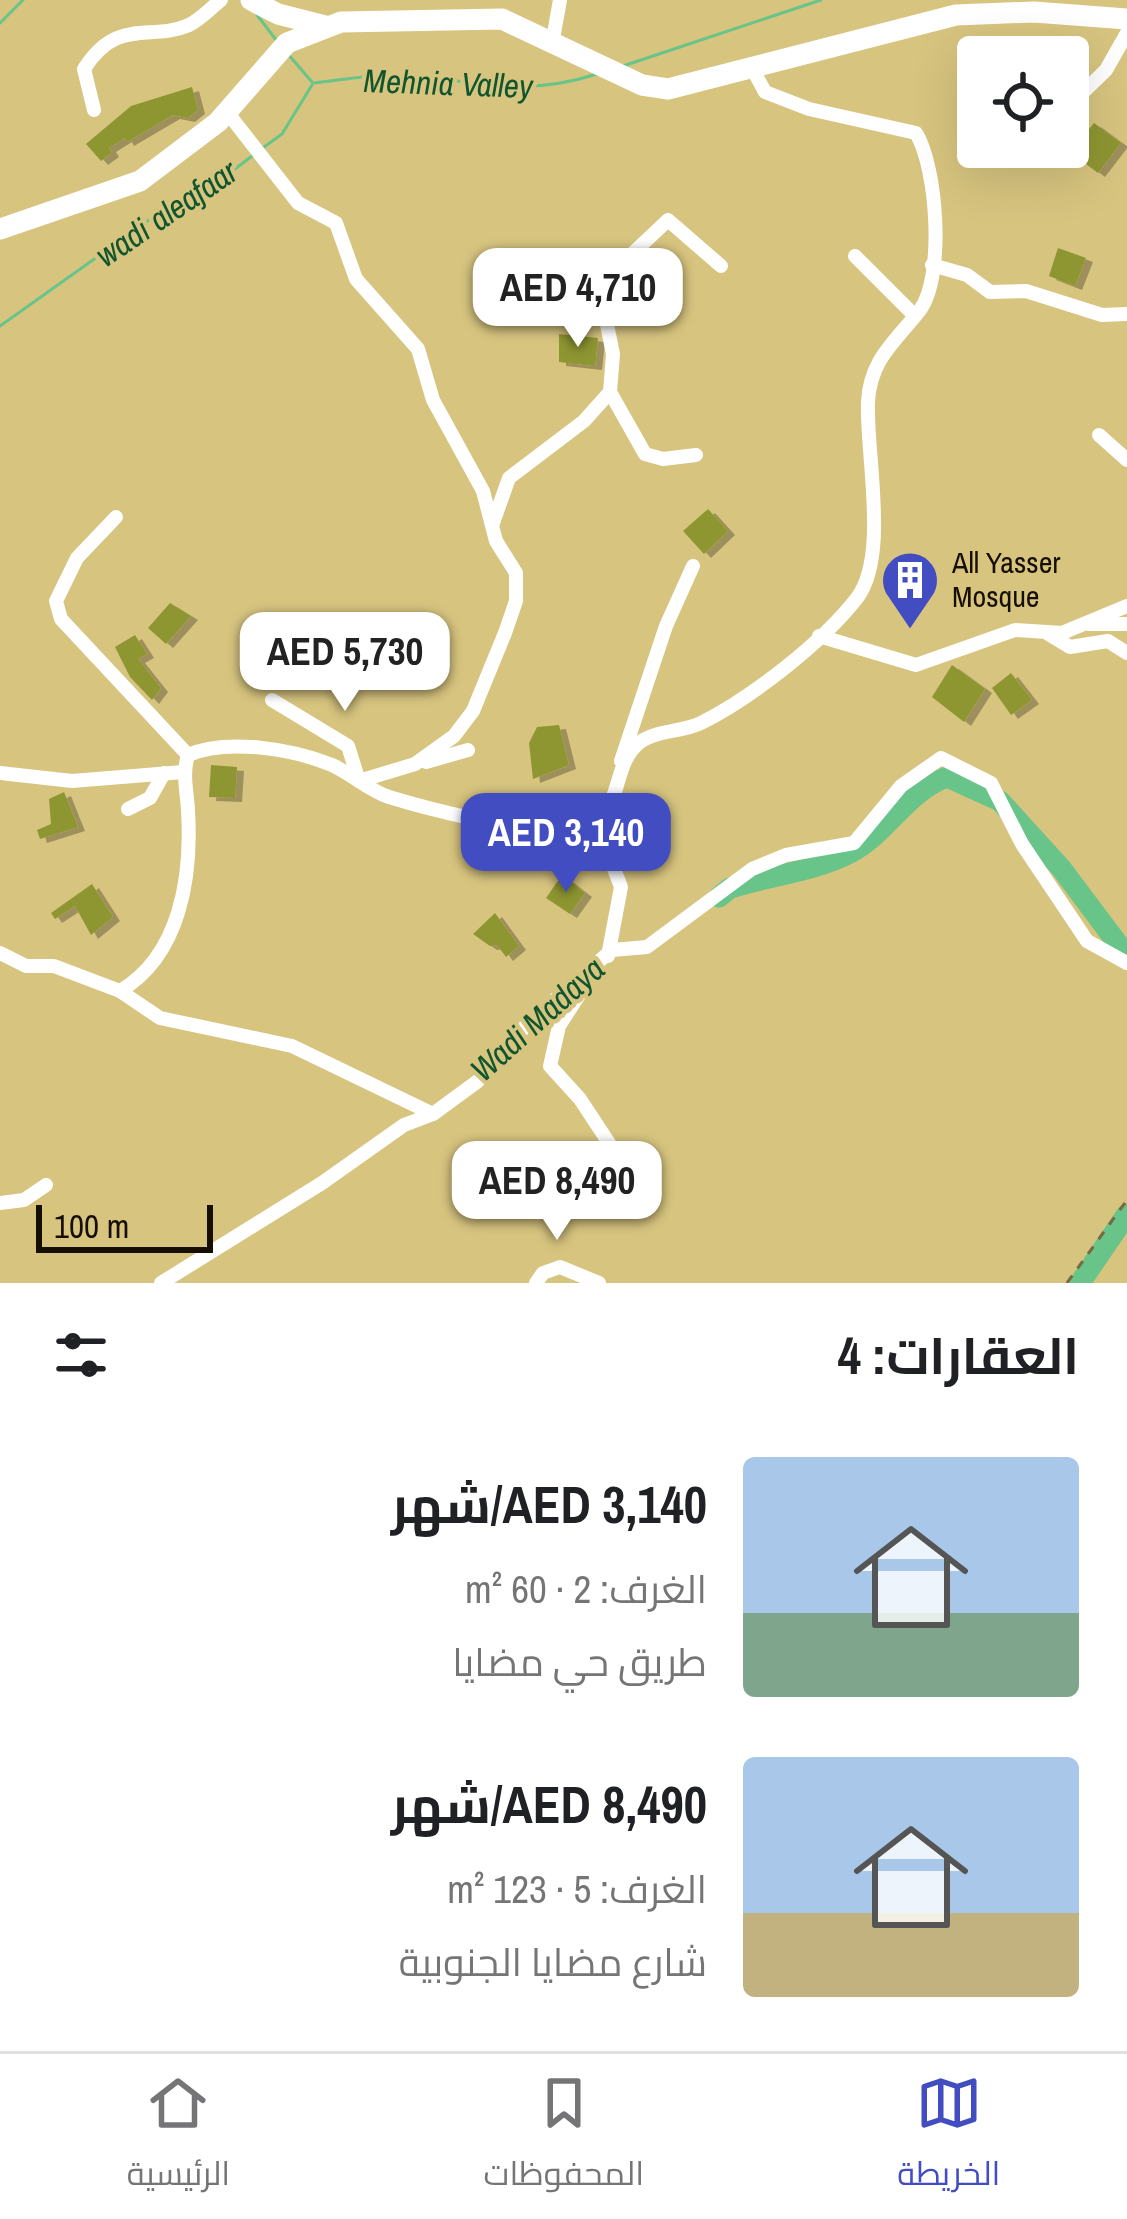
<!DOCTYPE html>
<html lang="ar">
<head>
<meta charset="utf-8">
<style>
	body { margin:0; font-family:"Archivo Narrow",Cairo,sans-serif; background:#f6f6f6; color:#202124; direction:rtl; height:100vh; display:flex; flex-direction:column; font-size:45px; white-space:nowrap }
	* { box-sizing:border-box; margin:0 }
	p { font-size:39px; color:#757577 }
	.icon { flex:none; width:66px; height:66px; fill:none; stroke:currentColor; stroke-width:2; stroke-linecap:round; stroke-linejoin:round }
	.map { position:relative; height:1283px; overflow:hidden; direction:ltr }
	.sheet { display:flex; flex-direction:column; background:#fff; flex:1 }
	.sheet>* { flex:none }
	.fabs { position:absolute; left:957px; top:36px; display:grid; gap:24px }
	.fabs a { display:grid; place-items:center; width:132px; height:132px; border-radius:12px; background:#fff; box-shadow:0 12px 48px #0002; font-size:60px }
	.scale { position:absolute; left:36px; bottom:30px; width:177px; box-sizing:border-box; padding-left:12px; border:6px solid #160e00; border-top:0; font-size:33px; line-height:42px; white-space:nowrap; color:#160e00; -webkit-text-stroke:9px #d7c47f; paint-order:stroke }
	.price { position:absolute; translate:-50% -102px; padding:0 27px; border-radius:24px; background:#fff; color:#222; font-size:39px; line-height:78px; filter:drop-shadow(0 3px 6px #0008) }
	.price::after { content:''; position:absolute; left:50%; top:72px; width:36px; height:27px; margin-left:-18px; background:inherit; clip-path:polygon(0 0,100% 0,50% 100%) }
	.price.current { background:#434dc2; color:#fff }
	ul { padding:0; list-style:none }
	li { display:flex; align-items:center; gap:36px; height:300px; padding:0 48px }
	li span { display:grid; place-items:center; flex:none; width:336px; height:240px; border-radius:12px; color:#555 }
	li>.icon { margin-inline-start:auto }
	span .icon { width:144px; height:144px; fill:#fffc; stroke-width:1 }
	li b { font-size:51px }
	h2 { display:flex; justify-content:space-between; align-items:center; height:144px; padding:0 48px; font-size:51px }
	.dock { display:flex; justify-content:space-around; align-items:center; height:168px; border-top:3px solid #e0e0e0; background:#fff; font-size:33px; color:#757577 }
	.dock a { display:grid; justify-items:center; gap:6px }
	.dock .current { color:#434dc2 }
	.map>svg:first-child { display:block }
</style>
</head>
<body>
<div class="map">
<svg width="1127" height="1283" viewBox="0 0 1127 1283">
	<defs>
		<filter id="shadow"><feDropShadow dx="7" dy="4" stdDeviation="0" flood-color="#0004"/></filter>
	</defs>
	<rect width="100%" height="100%" fill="#d7c47f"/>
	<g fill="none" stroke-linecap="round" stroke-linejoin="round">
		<g stroke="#69c489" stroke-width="3">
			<path d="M257 15 277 41"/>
			<path d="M0 23 23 0"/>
			<path d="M287 53 312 82"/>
			<path d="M623 66 821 0"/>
			<path d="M314 83C341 80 371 74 399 75 474 79 519 99 597 74"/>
			<path d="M264 147 282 134 312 85"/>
			<path d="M0 326 173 203 210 188 256 153"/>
		</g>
		<g stroke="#69c489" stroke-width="21">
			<path d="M719 897 730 888C768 876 816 871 850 853 888 833 906 792 947 777L1000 801 1061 868 1127 956"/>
			<path d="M1080 1283 1127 1214"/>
		</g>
	</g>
	<g fill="#8e9632" filter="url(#shadow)">
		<path d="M988 37 1011 40 1010 46 1044 52V57H983Z"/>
		<path d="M192 87 198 110 188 118 173 115 127 142 125 138 109 148 112 153 101 161 86 144 131 106Z"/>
		<path d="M1094 123 1121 143 1098 173 1070 152Z"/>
		<path d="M1058 248 1086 258 1075 286 1049 276Z"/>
		<path d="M559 334 598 338 595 366 559 362Z"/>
		<path d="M708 509 728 531 704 554 683 531Z"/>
		<path d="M170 603 191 616 166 644 148 628Z"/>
		<path d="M135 635 147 654 138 659 161 688 152 700 130 677 115 647Z"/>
		<path d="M952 665 985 689 964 722 932 697Z"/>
		<path d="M1011 673 1032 700 1011 715 992 688Z"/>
		<path d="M559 725 569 765 533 779 529 743 537 727Z"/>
		<path d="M211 765 237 767 235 798 209 797Z"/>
		<path d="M64 792 78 827 40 839 37 830 51 824 49 799Z"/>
		<path d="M562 875 585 893 570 914 546 898Z"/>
		<path d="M92 884 113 917 91 935 75 906 55 919 51 913Z"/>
		<path d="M495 913 519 946 506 957 497 945 490 946 473 934Z"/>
	</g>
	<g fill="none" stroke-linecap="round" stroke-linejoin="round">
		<path stroke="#776940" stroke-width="3" stroke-dasharray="9 9" stroke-linecap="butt" d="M1067 1283 1127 1200"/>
		<g stroke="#fff" stroke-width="14">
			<path d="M553 39 560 0"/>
			<path d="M94 110 84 69C118 16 150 42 189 25 200 20 212 7 221 0"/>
			<path d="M227 112 298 203 336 223 356 279 418 349 433 400 483 491 496 541 516 573V601L505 633 473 711 454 736 415 764 359 781 348 746 272 700"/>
			<path d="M1070 127 1069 106 1106 70 1127 33"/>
			<path d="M855 256 914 315"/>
			<path d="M932 265 967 275 990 292 1026 291 1102 315 1127 314"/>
			<path d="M610 392 613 354 605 315 634 252 668 220 721 266"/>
			<path d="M1099 435 1127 460"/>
			<path d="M116 517 77 558 56 601 61 619 188 755"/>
			<path d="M493 523 509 478 584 421 610 392 645 454 663 459 696 455"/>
			<path d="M1089 624H1127"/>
			<path d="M1047 633 1070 647 1108 641 1127 653"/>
			<path d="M819 636 916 665 1015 630 1062 633 1127 606"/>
			<path d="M621 761 666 626 693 566"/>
			<path d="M426 762 468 750"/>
			<path d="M0 773 72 781 183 772"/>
			<path d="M609 806 611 861"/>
			<path d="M128 809 150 798 164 773"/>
			<path d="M577 839 611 861 621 887 608 956"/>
			<path d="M0 953 26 966H54L120 991C181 955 192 875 188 811 187 790 182 775 188 755 227 738 293 749 332 765 352 774 368 790 389 797 451 816 513 827 577 839 586 831 597 824 604 814 621 792 616 761 640 742 657 730 683 732 701 723 751 698 822 643 857 598 889 556 866 455 868 402 870 359 896 341 920 310 945 276 937 167 916 133L809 109 765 92 751 66"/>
			<path d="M590 978 559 1026 550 1066 580 1099 628 1172"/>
			<path d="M120 991 160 1018 292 1046 433 1114"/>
			<path d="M0 1203 24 1200 46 1185"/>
			<path d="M161 1283 322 1183 404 1125 433 1114 478 1081 529 1022 612 950 647 947 752 869 786 855 854 843 901 786 941 758 991 783 1022 844 1087 941 1127 963"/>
			<path d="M536 1283 543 1273 560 1267 599 1283"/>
		</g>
		<g stroke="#fff" stroke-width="21">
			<path d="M251 0 278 14 325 26"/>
			<path d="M0 229 140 181 218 122 287 43 341 22 502 19 642 85 668 89 956 15 1034 12 1127 19"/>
		</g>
	</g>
	<defs>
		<symbol id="building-pin" viewBox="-11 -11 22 30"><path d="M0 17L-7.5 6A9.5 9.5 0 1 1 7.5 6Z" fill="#434dc2" stroke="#d7c47f"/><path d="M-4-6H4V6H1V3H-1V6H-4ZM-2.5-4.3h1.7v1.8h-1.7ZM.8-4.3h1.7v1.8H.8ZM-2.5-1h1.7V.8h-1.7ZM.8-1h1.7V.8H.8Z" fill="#fff"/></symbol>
	</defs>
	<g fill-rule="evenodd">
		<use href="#building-pin" x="877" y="547" width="66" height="90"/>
	</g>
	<g text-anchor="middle" stroke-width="9" stroke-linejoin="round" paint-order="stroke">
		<g font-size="30" fill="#160e00" stroke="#d7c47f" text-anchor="start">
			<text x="952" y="573">All Yasser<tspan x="952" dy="34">Mosque</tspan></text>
		</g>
		<g font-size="33" font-style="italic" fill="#11552f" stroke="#d7c47f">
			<text transform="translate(448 83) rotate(2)" y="12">Mehnia Valley</text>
			<text transform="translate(166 213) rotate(-34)" y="12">wadi aleafaar</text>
			<text transform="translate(537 1019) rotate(-42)" y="12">Wadi Madaya</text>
		</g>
	</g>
</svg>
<div class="fabs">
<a><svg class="icon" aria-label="locate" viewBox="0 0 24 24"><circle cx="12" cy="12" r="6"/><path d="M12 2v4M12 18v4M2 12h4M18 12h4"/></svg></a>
</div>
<div class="scale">100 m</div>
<b class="price" style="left:578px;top:350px">AED 4,710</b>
<b class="price" style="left:345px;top:714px">AED 5,730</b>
<b class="price current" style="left:566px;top:895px">AED 3,140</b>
<b class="price" style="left:557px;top:1243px">AED 8,490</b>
</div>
<section class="sheet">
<h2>العقارات: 4<svg class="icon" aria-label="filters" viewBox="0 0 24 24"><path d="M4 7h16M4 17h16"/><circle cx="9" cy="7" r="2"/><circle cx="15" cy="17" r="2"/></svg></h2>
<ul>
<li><span style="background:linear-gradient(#a9c7e8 65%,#7fa58c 0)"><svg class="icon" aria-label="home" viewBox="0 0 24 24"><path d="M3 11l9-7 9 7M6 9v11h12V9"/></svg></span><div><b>AED 3,140/شهر</b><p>الغرف: 2 · 60 m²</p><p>طريق حي مضايا</p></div></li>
<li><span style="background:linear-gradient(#a9c7e8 65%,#c2b280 0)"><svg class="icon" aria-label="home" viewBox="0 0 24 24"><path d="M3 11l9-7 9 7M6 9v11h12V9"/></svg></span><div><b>AED 8,490/شهر</b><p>الغرف: 5 · 123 m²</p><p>شارع مضايا الجنوبية</p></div></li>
</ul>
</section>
<nav class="dock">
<a class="current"><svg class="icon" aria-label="map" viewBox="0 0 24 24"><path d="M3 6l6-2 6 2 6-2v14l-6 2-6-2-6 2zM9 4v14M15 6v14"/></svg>الخريطة</a>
<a><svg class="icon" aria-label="saved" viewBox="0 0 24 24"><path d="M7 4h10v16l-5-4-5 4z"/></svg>المحفوظات</a>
<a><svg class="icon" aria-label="home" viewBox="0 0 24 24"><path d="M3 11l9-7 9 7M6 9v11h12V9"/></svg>الرئيسية</a>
</nav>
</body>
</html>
